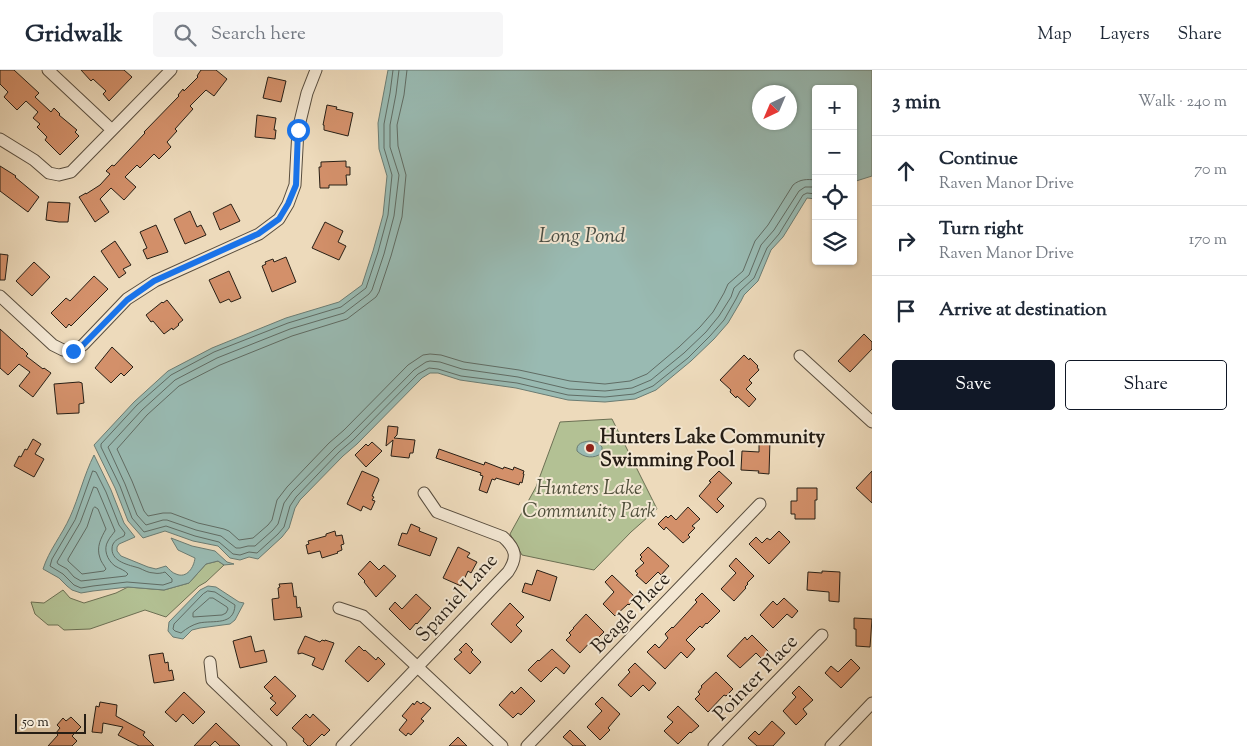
<!DOCTYPE html>
<html lang="en">
<head>
<meta charset="utf-8">
<style>
  body { margin:0; font-family:"Sorts Mill Goudy",serif; background:#f6f6f7; color:#1f2937 }
  .controls { position:absolute; right:15px; top:15px; display:grid; overflow:hidden; border-radius:5px; box-shadow:0 1px 4px #0004 }
  .controls button { width:45px; height:45px; display:grid; place-items:center; padding:0; border:0; border-bottom:1px solid #e0e1e3; background:#fff; color:#1f2937; font:25px sans-serif }
  .compass { position:absolute; left:752px; top:15px; width:45px; height:45px; border-radius:50%; background:#fff; box-shadow:0 1px 4px #0004; rotate:224deg }
  .scale { position:absolute; left:15px; bottom:12px; width:71px; box-sizing:border-box; padding-left:5px; border:2px solid #261e15; border-top:0; font-size:14px; line-height:18px; white-space:nowrap; color:#261e15; -webkit-text-stroke:4px #f3e7d3; paint-order:stroke }
  .stop { position:absolute; width:15px; height:15px; margin:-11px; border:4px solid #1a73e8; border-radius:50%; background:#fff }
  .stop.end { background:#1a73e8; border-color:#fff; box-shadow:0 1px 5px #0008 }
  .list { margin:0; padding:0; list-style:none }
  h2 { display:flex; justify-content:space-between; align-items:center; height:65px; margin:0; padding:0 20px; font-size:21px }
  h2 small { font-size:16px; font-weight:400; color:#747a83 }
  .list li { display:grid; grid-template-columns:32px 1fr auto; gap:15px; align-items:center; box-sizing:border-box; height:70px; padding:0 20px; border-top:1px solid #e0e1e3 }
  .list b { display:block; font-size:19px; white-space:nowrap }
  .list p { margin:0; font-size:16px; white-space:nowrap; color:#747a83 }
  .list em { font-size:16px; font-style:normal; color:#747a83 }
  .actions { display:flex; gap:10px; padding:15px 20px }
  .actions a { flex:1; padding:11px 0; border:1px solid #111827; border-radius:5px; text-align:center; font-size:18px; color:#111827 }
  .actions .main { background:#111827; color:#fff }
  .icon { flex:none; width:28px; height:28px; fill:none; stroke:currentColor; stroke-width:2; stroke-linecap:round; stroke-linejoin:round }
  .map { position:relative; flex:none; width:872px; height:676px; overflow:hidden }
  header { display:flex; align-items:center; gap:30px; box-sizing:border-box; height:70px; padding:0 25px; background:#fff; border-bottom:1px solid #e0e1e3 }
  header strong { font-size:24px }
  nav { display:flex; gap:28px; margin-inline-start:auto; font-size:18px }
  .search { width:350px; height:45px; background:#f6f6f7; display:flex; align-items:center; gap:12px; box-sizing:border-box; padding:0 18px; border-radius:5px; color:#747a83; font-size:19px }
  main { display:flex }
  aside { flex:1; background:#fff }
  .map>svg:first-child { display:block }
  .green { fill:#b3c194; stroke:#6c7054 }
  .water { fill:#99bab2; stroke:#6b7c73; fill-rule:evenodd }
  .lines { fill:none; stroke-linecap:round; stroke-linejoin:round }
  .shore { stroke:#606c64; stroke-width:1 }
  .building { fill:#d3906a; stroke:#261e15 }
  .minor-casing { stroke:#584d3e; stroke-width:13 }
  .minor { stroke:#f3e7d3; stroke-width:11 }
  .route { stroke:#1a73e8; stroke-width:6 }
  .poi-dot { fill:#8f2418; stroke:#f3e7d3; stroke-width:2 }
  .labels { text-anchor:middle; stroke-width:4; stroke-linejoin:round; paint-order:stroke }
  .poi-label { font-size:20px; font-weight:bold; fill:#261e15; stroke:#f3e7d3; text-anchor:start }
  .park-label { font-size:20px; font-style:italic; fill:#504f3b; stroke:#f3e7d3 }
  .street-label { font-size:20px; fill:#261e15; stroke:#f3e7d3 }
  .water-label { font-size:21px; font-style:italic; fill:#484d44; stroke:#f3e7d3 }
</style>
</head>
<body>
<header>
<strong>Gridwalk</strong>
<div class="search"><svg class="icon" aria-label="search" viewBox="0 0 24 24"><circle cx="10" cy="10" r="6"/><path d="M15 15l6 6"/></svg>Search here</div>
<nav><a>Map</a><a>Layers</a><a>Share</a></nav>
</header>
<main>
<div class="map">
<svg width="872" height="676" viewBox="0 0 872 676">
  <rect width="100%" height="100%" fill="#eddabb"/>
  <filter id="stains"><feTurbulence type="fractalNoise" baseFrequency=".004" numOctaves="4"/><feColorMatrix values="0 0 0 0 .2 0 0 0 0 .09 0 0 0 0 .02 0 0 0 .5 -.17"/></filter>
  <radialGradient id="worn" r=".72"><stop offset=".6" stop-color="#630" stop-opacity="0"/><stop offset="1" stop-color="#630" stop-opacity=".3"/></radialGradient>
  <path class="green" d="M 612,349 L 657,439 L 631,462 L 594,500 L 522,485 L 510,464 L 536,417 L 560,352 Z
    M 218,491 L 224,495 L 206,512 L 199,516 L 166,547 L 145,540 L 90,559 L 64,560 L 58,555 L 48,555 L 35,544 L 31,532 L 44,533 L 63,520 L 70,528 L 84,533 L 116,523 L 128,517 L 164,520 L 189,513 L 206,494 Z"/>
  <path class="water" d="M 388,0 L 872,0 L 872,106 L 853,112 L 853,19 L 816,19 L 816,129 L 807,128 L 783,167 L 771,180 L 758,211 L 744,225 L 741,231 L 728,253 L 714,269 L 691,291 L 656,320 L 635,329 L 605,332 L 568,330 L 516,318 L 460,310 L 438,303 L 430,303 L 422,308 L 357,374 L 343,386 L 300,430 L 295,438 L 289,458 L 282,467 L 258,489 L 249,487 L 240,490 L 230,488 L 218,476 L 193,471 L 165,461 L 143,468 L 128,451 L 115,418 L 94,375 L 134,332 L 168,301 L 212,278 L 286,248 L 339,232 L 362,215 L 373,181 L 383,145 L 387,106 L 379,79 L 378,53 ZM 790,22 L 790,52 L 760,52 L 760,22 Z
    M 589,371 C 594,371 599,373 602,377 L 602,383 C 594,389 584,388 577,381 C 576,373 583,372 589,371 Z
    M 94,385 L 111,420 L 124,453 L 135,467 L 119,474 L 117,477 L 117,481 L 121,486 L 148,497 L 156,499 L 166,496 C 169,499 172,503 176,504 C 187,509 194,497 195,488 L 178,480 L 171,468 L 192,476 L 215,481 L 227,492 L 234,494 L 224,495 L 218,491 L 206,494 L 189,513 L 164,520 L 128,517 L 93,521 L 81,523 L 72,520 L 67,516 L 59,508 L 43,499 C 49,480 62,465 70,447 C 79,427 84,405 94,385 Z
    M 208,516 L 216,517 L 239,532 L 244,533 L 235,550 L 230,554 L 200,558 L 192,560 L 183,569 L 173,567 L 168,561 L 169,552 L 200,520 Z"/>
  <g class="lines">
    <path class="shore" d="M 393,0 L 390,23 L 384,54 L 384,78 L 392,105 L 388,145 L 378,182 L 366,218 L 341,237 L 288,253 L 214,282 L 171,305 L 137,335 L 101,374 L 101,377 L 120,416 L 132,448 L 144,462 L 166,456 L 195,466 L 219,472 L 233,484 L 240,485 L 249,482 L 257,483 L 278,464 L 284,457 L 290,436 L 296,427 L 339,382 L 353,370 L 418,304 L 429,298 L 438,299 L 461,306 L 517,313 L 568,325 L 605,327 L 634,324 L 653,316 L 688,288 L 710,266 L 724,250 L 736,229 L 740,221 L 754,208 L 767,178 L 779,164 L 803,125 L 807,123 L 816,124
      M 399,0 L 396,24 L 390,55 L 390,77 L 399,105 L 394,146 L 384,184 L 372,220 L 369,224 L 344,243 L 290,259 L 217,288 L 175,310 L 142,340 L 108,377 L 125,414 L 137,445 L 146,455 L 163,450 L 167,450 L 196,460 L 221,466 L 236,478 L 240,478 L 248,476 L 255,476 L 273,460 L 278,454 L 284,433 L 292,422 L 335,378 L 349,366 L 414,300 L 426,292 L 430,291 L 440,292 L 462,299 L 518,307 L 569,319 L 605,321 L 632,318 L 651,310 L 684,283 L 706,262 L 719,246 L 731,227 L 734,218 L 749,205 L 761,175 L 774,160 L 799,121 L 805,117 L 816,117
      M 407,0 L 404,25 L 397,55 L 398,76 L 406,105 L 402,147 L 391,186 L 379,222 L 376,227 L 347,249 L 292,266 L 220,295 L 179,316 L 147,345 L 117,379 L 132,411 L 144,441 L 148,446 L 163,443 L 171,443 L 198,453 L 224,459 L 229,461 L 239,470 L 253,468 L 268,455 L 272,450 L 277,430 L 287,417 L 329,373 L 344,360 L 408,295 L 423,285 L 430,284 L 441,285 L 464,292 L 519,300 L 570,311 L 605,314 L 630,311 L 647,304 L 679,277 L 700,257 L 713,242 L 724,223 L 728,214 L 743,201 L 755,171 L 768,155 L 793,115 C 800,109 807,109 816,110
      M 93,401 L 96,402 L 106,422 L 119,455 L 125,463 L 124,466 C 118,469 112,471 112,479 C 112,492 129,495 139,498 C 144,500 148,503 154,503 C 158,504 162,503 165,502 L 172,509 L 172,512 L 163,515 L 127,512 L 93,516 L 81,518 L 74,515 L 63,504 L 50,496 L 52,489 L 75,450 Z
      M 94,417 L 97,418 L 115,461 C 113,464 110,467 108,471 C 103,479 107,490 115,496 C 120,499 125,500 128,504 L 126,506 L 81,511 L 74,507 L 67,499 L 58,494 L 57,492 L 80,453 Z
      M 95,437 L 98,439 L 106,459 C 101,468 96,477 100,488 C 101,492 104,495 106,499 L 104,501 L 82,504 L 68,491 L 68,489 L 87,457 L 93,439 Z
      M 208,521 L 215,522 L 235,535 C 234,556 214,550 199,553 C 192,555 187,558 181,563 L 175,561 L 173,559 L 174,554 L 203,524 Z
      M 210,528 L 213,528 L 227,537 L 228,539 L 226,543 L 222,545 L 193,547 L 193,543 Z"/>
  </g>
  <path class="building" d="M 0,0 L 14,0 L 39,23 L 35,27 L 51,42 L 54,38 L 60,44 L 59,45 L 77,60 L 75,62 L 79,66 L 60,85 L 45,70 L 47,67 L 37,57 L 40,54 L 33,48 L 38,42 L 26,31 L 17,40 L 4,27 L 8,22 L 0,14 Z
    M 81,0 L 124,0 L 132,7 L 109,31 L 103,24 L 106,21 L 93,9 L 91,11 Z
    M 201,0 L 216,0 L 227,9 L 214,26 L 206,20 L 190,36 L 193,39 L 175,59 L 177,61 L 167,72 L 171,77 L 159,89 L 154,84 L 140,98 L 137,95 L 125,107 L 136,117 L 124,130 L 111,118 L 100,129 L 109,142 L 95,152 L 79,127 L 86,123 L 86,124 L 100,115 L 110,104 L 106,101 L 112,95 L 114,96 L 145,63 L 144,62 L 179,26 L 178,25 L 183,19 L 184,21 L 198,7 L 197,6 Z
    M 268,7 L 286,11 L 281,32 L 263,28 Z
    M 327,35 L 337,37 L 336,39 L 353,43 L 348,66 L 324,60 L 324,55 L 323,55 Z
    M 257,45 L 276,48 L 274,60 L 276,60 L 275,69 L 255,67 Z
    M 346,91 L 346,97 L 350,97 L 350,105 L 346,105 L 347,115 L 329,115 L 329,118 L 320,118 L 319,97 L 321,97 L 321,92 Z
    M 0,96 L 16,106 L 15,107 L 39,127 L 28,142 L 0,121 Z
    M 48,132 L 70,133 L 68,152 L 59,152 L 46,150 Z
    M 231,134 L 240,151 L 220,160 L 213,143 Z
    M 190,141 L 197,157 L 201,155 L 206,165 L 185,174 L 174,149 Z
    M 325,152 L 343,161 L 338,172 L 346,176 L 339,190 L 312,178 Z
    M 156,155 L 168,182 L 147,189 L 143,180 L 147,178 L 140,162 Z
    M 115,171 L 131,195 L 123,199 L 126,203 L 119,208 L 101,181 Z
    M 0,184 L 8,185 L 5,210 L 0,210 Z
    M 286,187 L 296,212 L 272,222 L 262,196 L 266,194 L 265,192 L 273,189 L 274,192 Z
    M 34,192 L 50,207 L 32,226 L 16,211 Z
    M 229,201 L 241,228 L 231,232 L 229,229 L 220,233 L 209,210 Z
    M 94,206 L 108,219 L 71,256 L 69,254 L 66,258 L 51,243 L 66,228 L 70,231 Z
    M 167,230 L 183,250 L 178,254 L 179,255 L 173,260 L 172,258 L 164,264 L 153,251 L 151,252 L 146,245 L 162,232 L 163,233 Z
    M 0,259 L 22,279 L 22,278 L 28,284 L 26,286 L 43,299 L 44,298 L 51,303 L 33,327 L 19,316 L 30,302 L 19,294 L 8,305 L 0,298 Z
    M 864,264 L 872,272 L 872,279 L 850,302 L 838,291 Z
    M 112,277 L 133,297 L 124,306 L 121,303 L 111,313 L 95,298 Z
    M 744,285 L 749,290 L 750,288 L 758,296 L 757,297 L 759,300 L 749,310 L 752,313 L 746,319 L 756,329 L 749,337 L 737,326 L 736,328 L 730,322 L 731,320 L 720,310 Z
    M 79,312 L 82,313 L 84,333 L 79,334 L 79,343 L 57,344 L 54,314 Z
    M 388,356 L 398,357 L 397,365 L 394,368 L 415,370 L 413,383 L 410,383 L 409,388 L 391,386 L 393,370 L 386,376 Z
    M 33,369 L 41,374 L 35,384 L 44,389 L 34,407 L 14,396 L 19,386 L 21,387 L 25,379 L 27,380 Z
    M 759,370 L 770,370 L 769,404 L 758,403 L 759,401 L 741,400 L 742,381 L 759,382 Z
    M 372,372 L 382,381 L 366,397 L 355,385 L 366,374 L 368,376 Z
    M 439,379 L 484,395 L 485,392 L 503,399 L 504,397 L 513,400 L 514,397 L 524,401 L 523,404 L 524,404 L 522,413 L 520,412 L 519,415 L 496,408 L 495,410 L 492,409 L 487,423 L 479,420 L 483,406 L 480,405 L 481,403 L 436,388 Z
    M 362,401 L 378,408 L 379,410 L 372,426 L 374,427 L 372,430 L 375,431 L 371,440 L 363,436 L 361,441 L 347,434 Z
    M 719,401 L 732,413 L 717,429 L 724,436 L 717,443 L 699,426 L 711,412 L 709,411 Z
    M 872,401 L 872,433 L 856,418 Z
    M 797,418 L 817,418 L 817,430 L 815,430 L 815,449 L 795,449 L 795,444 L 791,444 L 791,431 L 797,431 Z
    M 688,437 L 700,449 L 692,456 L 695,458 L 688,465 L 690,467 L 683,473 L 666,457 L 664,460 L 658,454 L 666,446 L 668,448 L 671,445 L 676,450 Z
    M 411,454 L 420,458 L 419,461 L 437,468 L 430,486 L 398,475 L 402,463 L 407,464 Z
    M 335,461 L 336,466 L 342,465 L 344,474 L 341,475 L 342,480 L 337,482 L 338,483 L 322,488 L 320,481 L 308,484 L 306,475 L 309,474 L 308,471 L 326,466 L 326,464 Z
    M 779,461 L 790,472 L 769,494 L 749,474 L 756,467 L 762,473 L 767,468 L 770,470 Z
    M 458,477 L 470,483 L 467,487 L 477,492 L 471,503 L 468,501 L 461,516 L 443,508 Z
    M 648,477 L 669,496 L 661,505 L 658,502 L 646,514 L 636,505 L 638,504 L 635,501 L 644,493 L 640,489 L 642,487 L 640,485 Z
    M 736,488 L 754,506 L 747,513 L 748,514 L 745,517 L 746,518 L 734,531 L 721,519 L 736,503 L 729,496 Z
    M 370,491 L 379,500 L 384,495 L 396,506 L 376,527 L 364,512 L 365,511 L 358,504 Z
    M 537,500 L 557,507 L 550,531 L 522,522 L 525,513 L 532,515 Z
    M 822,501 L 840,502 L 839,532 L 829,531 L 829,522 L 807,520 L 808,502 L 822,503 Z
    M 612,505 L 636,528 L 629,535 L 628,534 L 615,546 L 603,534 L 614,522 L 605,512 Z
    M 292,513 L 294,527 L 296,526 L 297,538 L 300,537 L 302,547 L 274,550 L 272,529 L 279,528 L 278,518 L 280,517 L 279,514 Z
    M 702,523 L 720,541 L 707,554 L 706,553 L 702,558 L 700,556 L 686,570 L 695,579 L 687,588 L 681,582 L 665,599 L 647,582 L 655,574 L 659,578 L 668,568 L 665,564 L 672,557 L 673,558 L 697,532 L 695,530 Z
    M 416,524 L 431,538 L 417,554 L 416,553 L 410,560 L 389,539 L 395,532 L 402,539 Z
    M 784,528 L 798,541 L 792,548 L 787,544 L 773,558 L 760,545 L 773,531 L 777,535 Z
    M 510,533 L 524,547 L 516,555 L 522,561 L 511,573 L 491,554 Z
    M 586,544 L 604,562 L 597,569 L 595,567 L 580,583 L 566,570 L 571,565 L 569,563 L 574,558 L 573,558 Z
    M 854,548 L 872,549 L 870,577 L 856,576 L 856,559 L 854,559 Z
    M 752,565 L 770,583 L 763,590 L 756,583 L 740,598 L 727,586 L 745,567 L 747,570 Z
    M 251,566 L 255,582 L 264,580 L 267,592 L 240,598 L 233,571 Z
    M 305,566 L 320,572 L 322,570 L 325,571 L 325,570 L 334,573 L 323,600 L 312,595 L 315,588 L 302,583 L 298,584 L 298,581 Z
    M 466,573 L 473,580 L 471,582 L 481,592 L 470,604 L 454,589 L 462,582 L 459,580 Z
    M 359,576 L 364,581 L 365,580 L 376,590 L 378,587 L 385,594 L 368,612 L 345,591 Z
    M 552,579 L 570,596 L 564,604 L 556,597 L 541,612 L 528,600 L 538,590 L 539,591 Z
    M 163,583 L 165,593 L 168,592 L 169,601 L 172,600 L 174,610 L 154,613 L 149,585 Z
    M 851,589 L 860,598 L 841,618 L 825,603 L 831,596 L 838,602 Z
    M 635,593 L 656,613 L 649,621 L 643,615 L 631,627 L 618,615 L 630,602 L 628,600 Z
    M 716,602 L 733,619 L 726,626 L 724,625 L 708,642 L 695,629 L 700,624 L 698,622 L 702,617 L 701,616 Z
    M 275,606 L 296,626 L 277,646 L 270,639 L 276,633 L 270,628 L 273,626 L 264,617 Z
    M 799,616 L 813,630 L 803,639 L 807,644 L 796,655 L 783,641 L 796,627 L 792,623 Z
    M 521,617 L 535,631 L 521,645 L 518,643 L 513,648 L 499,635 L 512,621 L 514,624 Z
    M 184,622 L 205,642 L 193,654 L 183,644 L 176,652 L 165,642 Z
    M 602,627 L 620,644 L 608,658 L 610,660 L 600,670 L 587,657 L 602,641 L 595,634 Z
    M 417,631 L 421,634 L 423,632 L 431,638 L 421,649 L 424,651 L 411,665 L 408,663 L 406,666 L 399,660 L 407,650 L 402,646 L 413,633 L 414,635 Z
    M 100,632 L 117,635 L 116,646 L 145,662 L 143,665 L 154,676 L 139,676 L 118,665 L 123,657 L 103,653 L 102,663 L 92,662 L 96,636 L 99,637 Z
    M 678,636 L 699,656 L 691,663 L 690,662 L 678,674 L 664,661 L 673,652 L 667,647 Z
    M 306,644 L 310,648 L 313,644 L 330,660 L 324,666 L 322,664 L 310,676 L 308,676 L 303,671 L 304,669 L 292,658 Z
    M 71,647 L 81,657 L 72,666 L 77,671 L 72,676 L 48,676 L 58,665 L 56,663 L 60,658 L 57,655 L 63,648 L 66,651 Z
    M 772,651 L 785,663 L 773,676 L 757,676 L 748,668 L 755,661 L 759,665 Z
    M 216,653 L 220,657 L 240,676 L 220,676 L 215,671 L 210,676 L 194,676 Z
    M 570,660 L 586,676 L 573,676 L 563,667 Z
    M 458,667 L 467,676 L 449,676 Z"/>
  <g class="lines">
    <g class="minor-casing">
      <path id="minor" d="M 48,0 L 112,60
        M 0,69 L 34,90 L 49,103 L 59,105 L 71,102 L 171,0
        M 0,226 L 53,275 L 63,280 L 73,281 L 83,275 L 127,229 L 155,211 L 259,164 L 279,149 L 288,134 L 295,115 L 298,60 L 307,23 L 316,0
        M 800,286 L 872,352
        M 339,538 L 363,546 L 502,676
        M 210,592 L 212,610 L 281,676
        M 342,676 L 508,502 C 518,487 516,479 503,467 L 437,442 L 424,423
        M 527,676 L 760,434
        M 714,676 L 822,565
        M 831,676 L 872,633"/>
    </g>
    <use href="#minor" class="minor"/>
  </g>
  <g class="lines">
    <path class="route" d="M 73,281 L 83,275 L 127,230 L 154,211 L 258,164 L 279,149 L 288,134 L 296,115 L 298,60"/>
  </g>
  <circle class="poi-dot" cx="590" cy="378" r="5"/>
  <g class="labels">
    <g class="poi-label">
      <text x="600" y="373">Hunters Lake Community<tspan x="600" dy="23">Swimming Pool</tspan></text>
    </g>
    <g class="park-label">
      <text x="589" y="424">Hunters Lake<tspan x="589" dy="23">Community Park</tspan></text>
    </g>
    <g class="street-label">
      <text transform="translate(456 527) rotate(-48)" y="7">Spaniel Lane</text>
      <text transform="translate(630 542) rotate(-46)" y="7">Beagle Place</text>
      <text transform="translate(755 607) rotate(-46)" y="7">Pointer Place</text>
    </g>
    <g class="water-label">
      <text x="582" y="172">Long Pond</text>
    </g>
  </g>
  <rect width="100%" height="100%" filter="url(#stains)"/>
  <rect width="100%" height="100%" fill="url(#worn)"/>
</svg>
<div class="controls">
<button>+</button>
<button>−</button>
<button><svg class="icon" aria-label="locate" viewBox="0 0 24 24"><circle cx="12" cy="12" r="6"/><path d="M12 2v4M12 18v4M2 12h4M18 12h4"/></svg></button>
<button><svg class="icon" aria-label="layers" viewBox="0 0 24 24"><path d="M12 4l9 5-9 5-9-5zM3 14l9 5 9-5"/></svg></button>
</div>
<svg class="compass" viewBox="-18 -18 36 36"><path d="M0-13l5 13h-10z" fill="#e53935"/><path d="M0 13l5-13h-10z" fill="#747a83"/></svg>
<div class="scale">50 m</div>
<div class="stop" style="left:298px;top:60px"></div>
<div class="stop end" style="left:73px;top:281px"></div>
</div>
<aside>
<h2>3 min<small>Walk · 240 m</small></h2>
<ul class="list">
<li><svg class="icon" aria-label="ahead" viewBox="0 0 24 24"><path d="M12 20V5M6 11l6-6 6 6"/></svg><div><b>Continue</b><p>Raven Manor Drive</p></div><em>70 m</em></li>
<li><svg class="icon" aria-label="right" viewBox="0 0 24 24"><path d="M7 20v-9h11M14 6l5 5-5 5"/></svg><div><b>Turn right</b><p>Raven Manor Drive</p></div><em>170 m</em></li>
<li><svg class="icon" aria-label="arrive" viewBox="0 0 24 24"><path d="M6 21V4h12l-3 4 3 4H6"/></svg><div><b>Arrive at destination</b></div></li>
</ul>
<div class="actions"><a class="main">Save</a><a>Share</a></div>
</aside>
</main>
</body>
</html>
